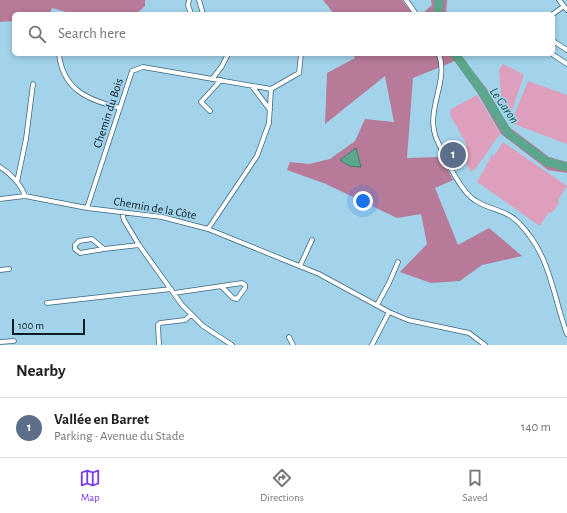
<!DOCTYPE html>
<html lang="en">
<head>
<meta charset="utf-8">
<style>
  body { margin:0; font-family:"Alegreya Sans",sans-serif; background:#f2f2f2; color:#202124 }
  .scale { position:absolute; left:12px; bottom:10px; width:73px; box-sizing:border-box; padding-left:4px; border:2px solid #0a1d26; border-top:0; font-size:11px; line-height:14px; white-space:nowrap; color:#0a1d26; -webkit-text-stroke:3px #a3d3eb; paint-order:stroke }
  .you { position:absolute; left:363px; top:201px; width:14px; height:14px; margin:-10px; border:3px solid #fff; border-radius:50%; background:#1a73e8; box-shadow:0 0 0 6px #1a73e833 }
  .badge { display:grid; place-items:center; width:26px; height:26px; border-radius:50%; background:#7c3aed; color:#fff; font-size:13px; font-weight:700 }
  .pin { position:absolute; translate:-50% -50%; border:2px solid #fff; box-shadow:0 1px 4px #0006 }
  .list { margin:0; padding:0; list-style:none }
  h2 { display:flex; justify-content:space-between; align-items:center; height:52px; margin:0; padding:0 16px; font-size:17px }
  h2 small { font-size:13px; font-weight:400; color:#757577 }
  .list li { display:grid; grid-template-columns:26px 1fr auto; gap:12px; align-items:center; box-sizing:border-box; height:60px; padding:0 16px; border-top:1px solid #e0e0e0 }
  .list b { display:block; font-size:15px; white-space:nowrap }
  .list p { margin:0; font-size:13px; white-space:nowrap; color:#757577 }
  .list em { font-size:13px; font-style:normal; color:#757577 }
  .icon { flex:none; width:22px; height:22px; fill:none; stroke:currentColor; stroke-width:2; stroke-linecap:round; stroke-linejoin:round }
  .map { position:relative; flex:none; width:567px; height:345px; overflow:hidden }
  .search { position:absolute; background:#fff; box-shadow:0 2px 6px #0003; left:12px; right:12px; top:12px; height:44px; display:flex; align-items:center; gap:10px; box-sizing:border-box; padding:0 14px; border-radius:6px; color:#757577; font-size:15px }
  .sheet { height:112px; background:#fff }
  nav { display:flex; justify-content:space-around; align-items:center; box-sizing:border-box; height:56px; border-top:1px solid #e0e0e0; background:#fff; font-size:11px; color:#757577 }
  nav a { display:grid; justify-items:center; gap:2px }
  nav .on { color:#7c3aed }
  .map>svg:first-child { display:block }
  .green { fill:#dd9fbc }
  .forest { fill:#b77a98 }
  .water { fill:#5ba68c; stroke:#437d6d }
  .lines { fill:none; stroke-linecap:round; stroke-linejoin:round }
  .river { stroke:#5ba68c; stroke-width:9 }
  .minor-casing { stroke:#3a677c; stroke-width:5.5 }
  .minor { stroke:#fff; stroke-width:4 }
  .labels { text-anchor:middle; stroke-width:3; stroke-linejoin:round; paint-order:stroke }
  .street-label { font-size:12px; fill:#0a1d26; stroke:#a3d3eb }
  .water-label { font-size:13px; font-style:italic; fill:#1e5947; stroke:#a3d3eb }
</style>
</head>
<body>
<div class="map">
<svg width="567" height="345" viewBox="0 0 567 345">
  <rect width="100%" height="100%" fill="#a3d3eb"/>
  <path class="green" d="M 503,64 L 524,75 L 512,111 L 502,107 L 499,70 Z
    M 528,81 L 567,95 L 567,144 L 511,123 Z
    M 477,95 L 500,134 L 476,168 L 471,172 L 459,150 L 467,145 L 450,115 L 451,109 Z
    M 503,142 L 567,186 L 558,200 L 559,203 L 552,213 L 549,212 L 540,226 L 477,182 L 492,155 L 494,156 Z"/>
  <path class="forest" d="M 0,0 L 145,0 L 145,6 L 136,14 L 73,14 L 52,8 L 50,14 L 14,14 L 14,21 L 0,22 Z
    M 323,0 L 402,0 L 413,14 L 334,14 Z
    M 431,0 L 447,0 L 446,14 L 422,14 L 432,5 Z
    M 353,54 L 459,54 L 487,89 L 508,126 L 549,157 L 567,162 L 567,173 L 548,170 L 501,134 L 478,94 L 455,61 L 413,78 L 407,158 L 441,157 L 453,180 L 435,188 L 458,245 L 489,228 L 522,256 L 482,265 L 460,281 L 431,283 L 400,272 L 427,244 L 421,214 L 397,218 L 326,184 L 287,170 L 290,162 L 309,164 L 330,159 L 355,141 L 365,119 L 394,122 L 385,76 L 325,124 L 327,73 L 355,58 Z"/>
  <path class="water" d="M 356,148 L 361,167 L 349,166 L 340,160 Z"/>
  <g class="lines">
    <path class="river" d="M 438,14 L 439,0
      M 455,54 L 484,94 L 508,133 L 547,162 L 567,167"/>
    <g class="minor-casing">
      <path id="minor" d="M 189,0 L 188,5 L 191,14
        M 199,0 L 203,14
        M 406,0 L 416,14
        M 559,0 L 567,10
        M 553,14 L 564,6
        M 553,41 L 567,50
        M 59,54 C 63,90 88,100 120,108
        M 439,54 C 449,83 424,111 437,140 C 445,157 460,192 476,201 C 490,210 507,210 519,223 C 551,256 552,293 567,334
        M 552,54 L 567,64
        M 213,78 L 222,66 L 228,54
        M 252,86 L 270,110
        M 271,89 L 299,73 L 301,54
        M 210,111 L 201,102 L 221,80
        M 0,167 C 10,173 21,184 25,196
        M 17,182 L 26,139 L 33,84
        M 0,199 L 25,196 L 87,208 L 162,217 L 208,229 L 319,274 L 389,312 L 408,320 L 469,333 L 485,345
        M 87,208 L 132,71 L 143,67 L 271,89 L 269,123 L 257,156 L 208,229
        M 122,212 L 124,220 L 139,245 L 182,305 L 203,326 L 232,345
        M 104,249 L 80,253 L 75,249 L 75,245 L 79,241 L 92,239 L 104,249 L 139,245
        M 300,266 L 312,240
        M 0,270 L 9,269
        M 174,293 L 242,283 L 245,285 L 245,288 L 237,299 L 233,298 L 222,287
        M 47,303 L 171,289
        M 377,305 L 389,283 L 398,262
        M 289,337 L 293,345
        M 0,342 L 14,341
        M 159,345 L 158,325 L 160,323 L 185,320 L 191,315
        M 372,345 L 389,312"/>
    </g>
    <use href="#minor" class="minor"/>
  </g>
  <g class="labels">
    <g class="street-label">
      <text transform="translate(108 113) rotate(-72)" y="4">Chemin du Bois</text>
      <text transform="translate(155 208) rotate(10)" y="4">Chemin de la Côte</text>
    </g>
    <g class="water-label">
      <text transform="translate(505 105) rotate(55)" y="5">Le Garon</text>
    </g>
  </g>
</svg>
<div class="scale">100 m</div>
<div class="you"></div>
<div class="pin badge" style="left:453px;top:155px;background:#5c6f8a">1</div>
<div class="search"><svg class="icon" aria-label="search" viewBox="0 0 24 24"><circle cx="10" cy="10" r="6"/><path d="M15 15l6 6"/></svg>Search here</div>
</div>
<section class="sheet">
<h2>Nearby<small></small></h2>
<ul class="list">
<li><span class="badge" style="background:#5c6f8a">1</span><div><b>Vallée en Barret</b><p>Parking · Avenue du Stade</p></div><em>140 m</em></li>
</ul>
</section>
<nav>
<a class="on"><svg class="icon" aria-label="map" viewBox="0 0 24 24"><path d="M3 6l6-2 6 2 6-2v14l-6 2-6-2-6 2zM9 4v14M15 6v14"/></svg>Map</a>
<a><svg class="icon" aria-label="directions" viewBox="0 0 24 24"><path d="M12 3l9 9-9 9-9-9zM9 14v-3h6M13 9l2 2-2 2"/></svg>Directions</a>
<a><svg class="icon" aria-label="saved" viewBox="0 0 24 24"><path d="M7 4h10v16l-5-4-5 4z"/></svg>Saved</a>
</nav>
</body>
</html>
